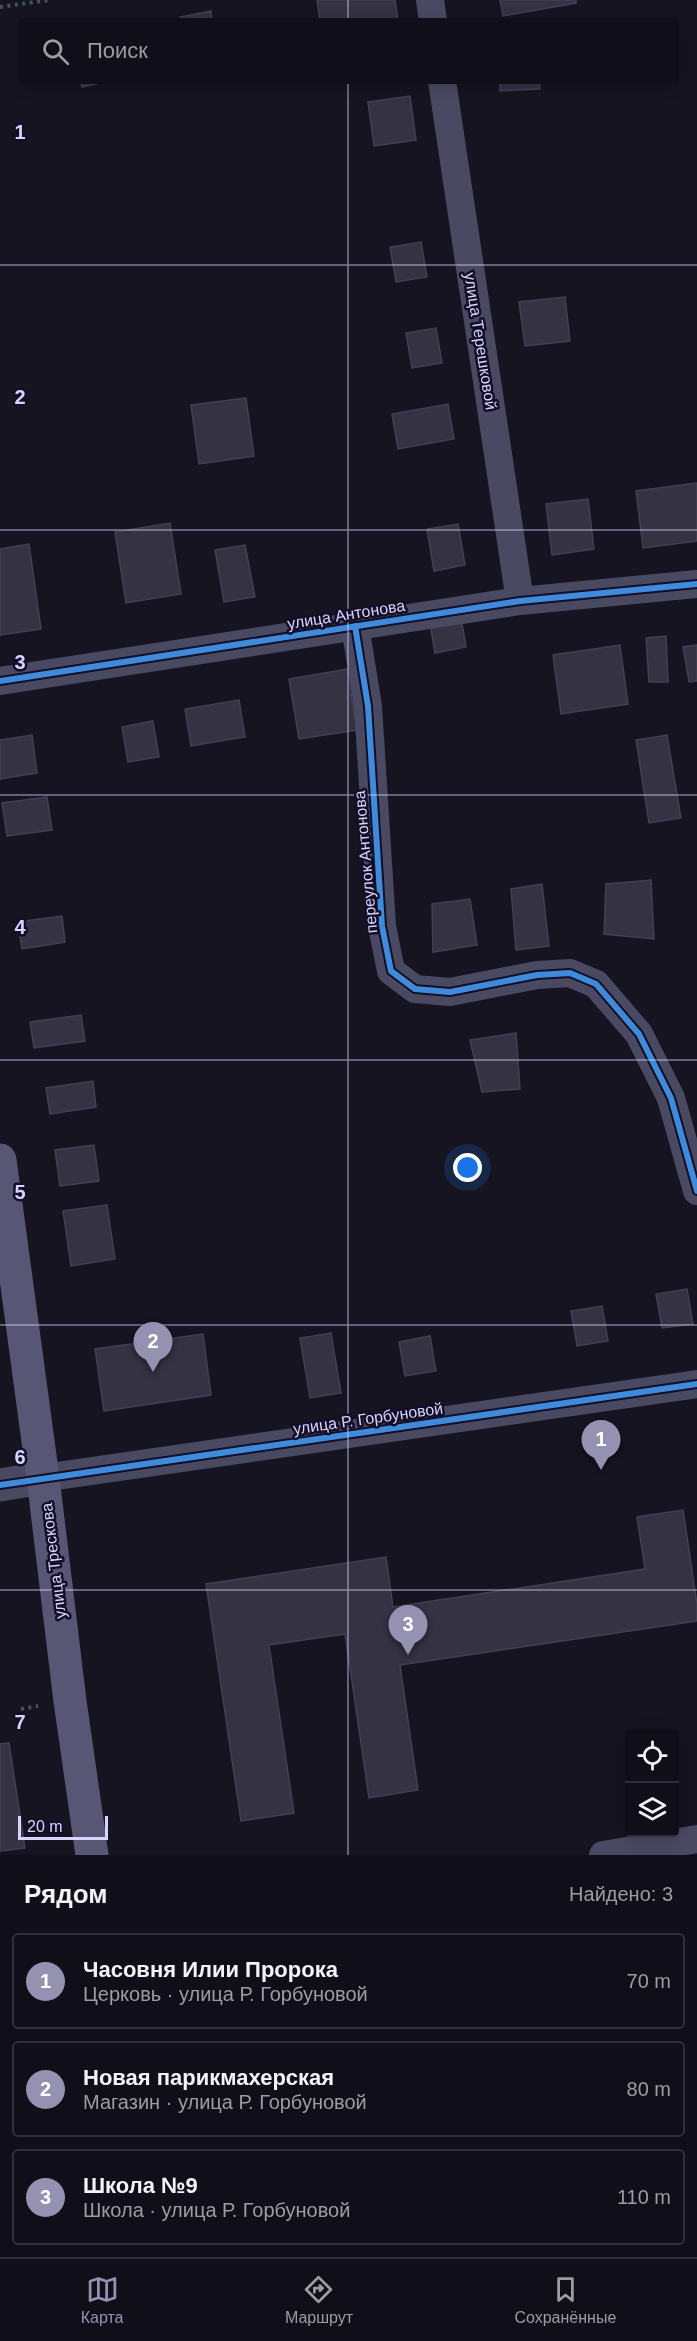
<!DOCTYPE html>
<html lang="ru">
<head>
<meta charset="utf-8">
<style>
  body { margin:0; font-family:Arial,sans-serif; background:#191822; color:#f1f3f6 }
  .controls { position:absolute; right:18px; bottom:18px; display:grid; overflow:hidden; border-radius:6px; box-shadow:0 3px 15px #0003 }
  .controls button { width:54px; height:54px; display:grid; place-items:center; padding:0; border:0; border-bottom:2px solid #302f38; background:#100f19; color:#f1f3f6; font:30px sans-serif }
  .scale { position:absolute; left:18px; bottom:15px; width:90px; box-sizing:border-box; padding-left:6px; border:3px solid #d9d4ff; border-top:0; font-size:16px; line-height:21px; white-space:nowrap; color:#d9d4ff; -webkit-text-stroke:4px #130f26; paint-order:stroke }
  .you { position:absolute; left:468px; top:1168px; width:21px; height:21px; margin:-15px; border:4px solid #fff; border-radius:50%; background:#1a73e8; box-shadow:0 0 0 9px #1a73e833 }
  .badge { display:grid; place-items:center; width:39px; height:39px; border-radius:50%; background:#9591b1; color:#fff; font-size:20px; font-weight:700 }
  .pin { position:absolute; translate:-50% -50px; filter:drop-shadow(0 2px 3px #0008) }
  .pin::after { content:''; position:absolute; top:32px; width:21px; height:18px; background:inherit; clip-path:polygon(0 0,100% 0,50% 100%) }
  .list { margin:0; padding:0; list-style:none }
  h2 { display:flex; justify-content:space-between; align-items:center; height:78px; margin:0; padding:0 24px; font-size:26px }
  h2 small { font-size:20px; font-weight:400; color:#9c9ca2 }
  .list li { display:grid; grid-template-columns:39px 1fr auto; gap:18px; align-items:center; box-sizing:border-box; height:96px; margin:0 12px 12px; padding:0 12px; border:2px solid #302f38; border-radius:6px }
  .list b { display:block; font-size:22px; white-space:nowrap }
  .list p { margin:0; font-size:20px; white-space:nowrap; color:#9c9ca2 }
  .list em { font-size:20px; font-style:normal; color:#9c9ca2 }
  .icon { flex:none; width:33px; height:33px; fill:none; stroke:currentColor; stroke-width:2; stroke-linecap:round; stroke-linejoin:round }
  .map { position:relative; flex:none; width:697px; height:1855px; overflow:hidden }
  .search { position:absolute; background:#100f19; box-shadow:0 3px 15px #0003; left:18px; right:18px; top:18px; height:66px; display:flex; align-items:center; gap:15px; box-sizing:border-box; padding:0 21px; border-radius:6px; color:#9c9ca2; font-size:22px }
  .sheet { height:402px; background:#100f19 }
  nav { display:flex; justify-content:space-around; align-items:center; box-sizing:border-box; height:84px; border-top:2px solid #302f38; background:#100f19; font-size:16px; color:#9c9ca2 }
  nav a { display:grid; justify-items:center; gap:3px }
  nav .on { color:#9591b1 }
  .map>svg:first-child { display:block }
  .building { fill:#343243; stroke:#433f54; stroke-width:1.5 }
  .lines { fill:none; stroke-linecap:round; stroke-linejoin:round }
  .path { stroke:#44505f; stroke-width:4; stroke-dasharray:3 4.5; stroke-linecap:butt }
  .minor { stroke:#4a4962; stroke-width:28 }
  .tertiary { stroke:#4a4962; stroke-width:33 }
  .secondary { stroke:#575674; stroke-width:33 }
  .cycleway-casing { stroke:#130f26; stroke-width:10 }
  .cycleway { stroke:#408adc; stroke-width:6 }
  .grid { fill:none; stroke:#d9d4ff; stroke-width:1.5; stroke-opacity:0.55 }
  .labels { text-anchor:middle; stroke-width:5; stroke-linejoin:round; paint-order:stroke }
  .street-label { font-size:16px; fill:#d9d4ff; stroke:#130f26 }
  .grid-label { font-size:20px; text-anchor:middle; font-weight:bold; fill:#d9d4ff; stroke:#130f26; stroke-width:5; stroke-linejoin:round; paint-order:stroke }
</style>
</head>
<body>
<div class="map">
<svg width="697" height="1855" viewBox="0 0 697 1855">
  <rect width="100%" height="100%" fill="#161421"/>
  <path class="building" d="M 317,0 L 395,0 L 398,20 L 320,21 Z
    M 500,0 L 576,0 L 576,3 L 503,16 Z
    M 211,11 L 212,21 L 180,21 L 180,17 Z
    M 81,81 L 108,81 L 82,87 Z
    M 500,81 L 539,81 L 540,89 L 500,91 Z
    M 410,96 L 416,140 L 374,146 L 368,102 Z
    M 421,242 L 427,277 L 396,282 L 390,247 Z
    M 565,297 L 570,341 L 525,346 L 519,302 Z
    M 436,328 L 442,363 L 412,368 L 406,333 Z
    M 246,398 L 254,456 L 199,464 L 191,405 Z
    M 448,404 L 454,439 L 398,449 L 392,414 Z
    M 697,483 L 697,541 L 643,548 L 636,491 Z
    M 588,499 L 594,549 L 552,555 L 546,504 Z
    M 170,523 L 181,594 L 126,603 L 115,532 Z
    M 458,524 L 465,565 L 434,571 L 427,529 Z
    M 29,544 L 41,629 L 0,635 L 0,549 Z
    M 245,545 L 255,597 L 224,602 L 215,550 Z
    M 460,612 L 466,647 L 435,653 L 429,618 Z
    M 666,636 L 668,682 L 649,682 L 646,638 Z
    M 620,645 L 628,704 L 561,714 L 553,655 Z
    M 697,645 L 697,681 L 689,682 L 683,647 Z
    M 347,669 L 357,730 L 299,739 L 289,679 Z
    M 239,700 L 245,737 L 191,746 L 185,709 Z
    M 153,721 L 159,757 L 128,762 L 122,727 Z
    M 32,735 L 37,773 L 0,779 L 0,740 Z
    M 667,735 L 681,818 L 649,823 L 636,740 Z
    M 47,797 L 52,830 L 7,836 L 2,803 Z
    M 651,880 L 654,939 L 604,934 L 606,884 Z
    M 542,884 L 549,946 L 516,950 L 511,889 Z
    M 470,899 L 477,945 L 433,952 L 432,904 Z
    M 62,916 L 65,942 L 22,949 L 18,922 Z
    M 81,1015 L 85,1041 L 34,1048 L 30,1022 Z
    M 516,1033 L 520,1089 L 482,1092 L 470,1040 Z
    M 93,1081 L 96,1107 L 50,1114 L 46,1088 Z
    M 94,1145 L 99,1181 L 60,1186 L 55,1150 Z
    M 107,1205 L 115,1259 L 71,1266 L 63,1211 Z
    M 687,1289 L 693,1324 L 662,1328 L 656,1294 Z
    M 602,1306 L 608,1341 L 577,1346 L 571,1311 Z
    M 331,1333 L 341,1393 L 310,1398 L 300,1338 Z
    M 203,1334 L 211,1395 L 104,1411 L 95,1349 Z
    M 430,1336 L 436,1371 L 405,1376 L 399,1342 Z
    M 683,1510 L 697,1604 L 697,1621 L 400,1665 L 418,1790 L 369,1798 L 345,1634 L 269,1645 L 294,1813 L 241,1821 L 206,1584 L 386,1557 L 393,1607 L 645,1569 L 637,1517 Z
    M 9,1743 L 25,1848 L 0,1851 L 0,1744 Z"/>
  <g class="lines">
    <path class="path" d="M 0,7 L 49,0
      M 21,1709 L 38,1706"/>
    <path class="minor" d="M 430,0 L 433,21
      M 442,81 L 520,601
      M 355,626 L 368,706 L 382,926 L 391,971 L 415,989 L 450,992 L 537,975 L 570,973 L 596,984 L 639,1034 L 671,1098 L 697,1191
      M 0,681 L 520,601 L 697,584
      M 43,1478 L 697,1384
      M 603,1855 L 697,1839"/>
    <path class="tertiary" d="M 0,1485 L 43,1478"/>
    <path class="secondary" d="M 0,1160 L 43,1478 L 70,1701 L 92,1855"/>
    <g class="cycleway-casing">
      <path id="cycleway" d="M 355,626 L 368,706 L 382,926 L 391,971 L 415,989 L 450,992 L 537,975 L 570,973 L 596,984 L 639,1034 L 671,1098 L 697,1191
        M 0,681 L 520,601 L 697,584
        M 0,1485 L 697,1384"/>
    </g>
    <use href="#cycleway" class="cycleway"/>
  </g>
  <path class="grid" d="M 348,0 L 348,21M 348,81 L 348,1855M 0,265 L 697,265M 0,530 L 697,530M 0,795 L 697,795M 0,1060 L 697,1060M 0,1325 L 697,1325M 0,1590 L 697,1590"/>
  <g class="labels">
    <g class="street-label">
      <text transform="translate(481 341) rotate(81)" y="6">улица Терешковой</text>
      <text transform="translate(346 614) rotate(-9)" y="6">улица Антонова</text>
      <text transform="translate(365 862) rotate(-95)" y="6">переулок Антонова</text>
      <text transform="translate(368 1418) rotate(-8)" y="6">улица Р. Горбуновой</text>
      <text transform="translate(53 1561) rotate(-97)" y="6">улица Трескова</text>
    </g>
  </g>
  <g class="grid-label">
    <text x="20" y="139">1</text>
    <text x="20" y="404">2</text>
    <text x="20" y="669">3</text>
    <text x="20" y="934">4</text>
    <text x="20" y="1199">5</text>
    <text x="20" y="1464">6</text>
    <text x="20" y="1729">7</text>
  </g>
</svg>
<div class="controls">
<button><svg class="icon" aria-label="locate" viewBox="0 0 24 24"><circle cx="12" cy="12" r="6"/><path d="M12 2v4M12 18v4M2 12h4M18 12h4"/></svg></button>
<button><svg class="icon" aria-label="layers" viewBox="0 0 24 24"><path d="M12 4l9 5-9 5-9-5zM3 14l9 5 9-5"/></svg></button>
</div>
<div class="scale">20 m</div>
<div class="you"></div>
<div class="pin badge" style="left:601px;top:1470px">1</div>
<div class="pin badge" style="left:153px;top:1372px">2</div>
<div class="pin badge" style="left:408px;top:1655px">3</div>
<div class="search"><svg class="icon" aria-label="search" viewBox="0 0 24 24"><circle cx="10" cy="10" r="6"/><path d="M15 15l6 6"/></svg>Поиск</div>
</div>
<section class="sheet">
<h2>Рядом<small>Найдено: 3</small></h2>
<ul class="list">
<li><span class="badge">1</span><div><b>Часовня Илии Пророка</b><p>Церковь · улица Р. Горбуновой</p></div><em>70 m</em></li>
<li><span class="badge">2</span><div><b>Новая парикмахерская</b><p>Магазин · улица Р. Горбуновой</p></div><em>80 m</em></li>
<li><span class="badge">3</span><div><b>Школа №9</b><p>Школа · улица Р. Горбуновой</p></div><em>110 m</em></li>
</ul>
</section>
<nav>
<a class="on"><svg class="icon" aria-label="map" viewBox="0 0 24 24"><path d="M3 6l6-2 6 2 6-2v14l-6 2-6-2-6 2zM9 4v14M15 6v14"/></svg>Карта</a>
<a><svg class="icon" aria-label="directions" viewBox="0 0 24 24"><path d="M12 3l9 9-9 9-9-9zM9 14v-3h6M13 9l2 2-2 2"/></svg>Маршрут</a>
<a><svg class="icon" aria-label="saved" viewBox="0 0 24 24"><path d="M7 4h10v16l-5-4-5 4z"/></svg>Сохранённые</a>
</nav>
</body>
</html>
